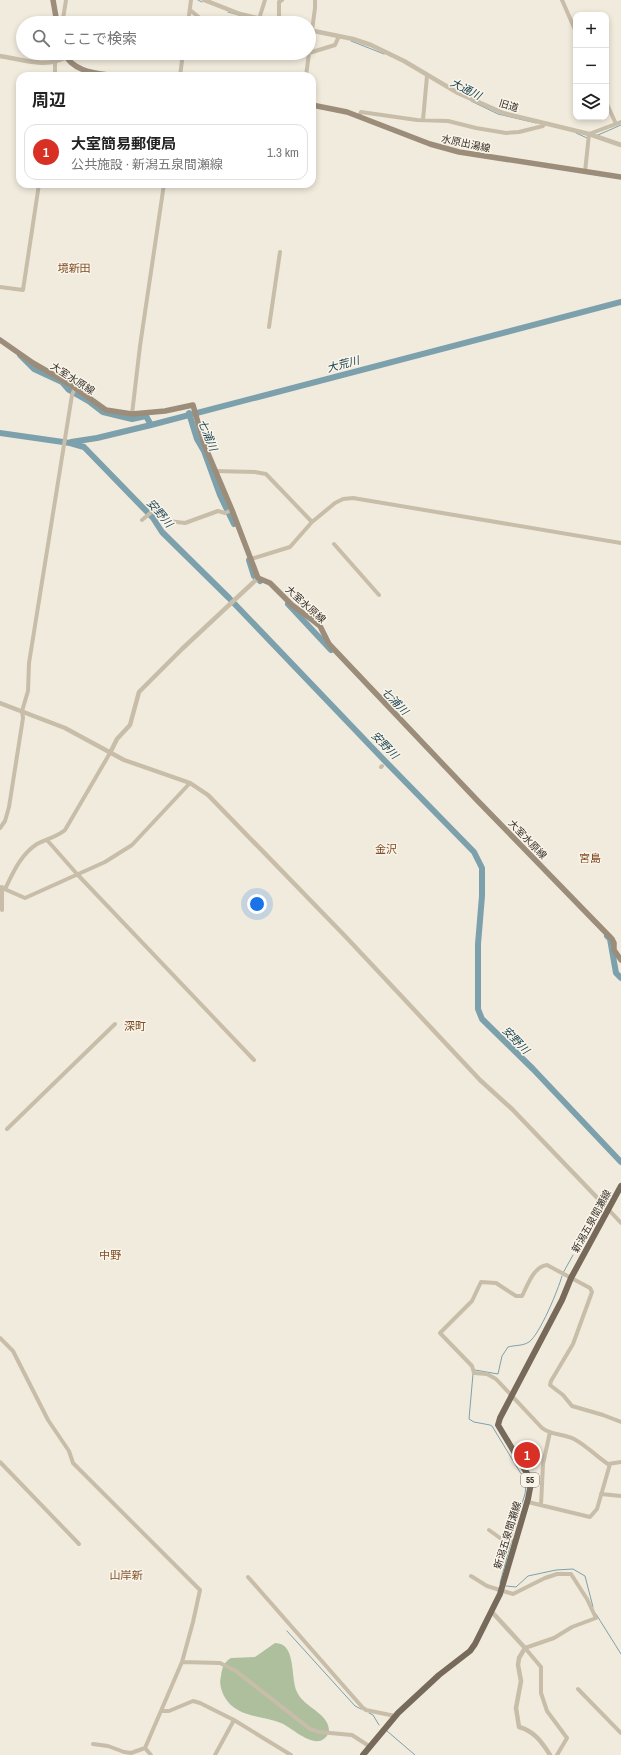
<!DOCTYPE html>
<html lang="ja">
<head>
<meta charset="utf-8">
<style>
  body { margin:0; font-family:"Archivo Narrow","Noto Sans JP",sans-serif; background:#f2f2f2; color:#222 }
  .controls { position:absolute; right:12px; top:12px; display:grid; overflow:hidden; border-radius:8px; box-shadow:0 2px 6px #0003 }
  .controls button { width:36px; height:36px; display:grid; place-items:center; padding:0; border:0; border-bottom:1px solid #e0e0e0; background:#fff; color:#222; font:20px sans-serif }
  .you { position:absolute; left:257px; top:904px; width:14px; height:14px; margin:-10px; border:3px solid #fff; border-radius:50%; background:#1a73e8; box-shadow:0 0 0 6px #1a73e833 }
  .badge { display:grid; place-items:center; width:26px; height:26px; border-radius:50%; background:#d93025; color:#fff; font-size:13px; font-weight:700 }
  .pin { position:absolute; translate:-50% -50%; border:2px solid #fff; box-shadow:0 1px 4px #0006 }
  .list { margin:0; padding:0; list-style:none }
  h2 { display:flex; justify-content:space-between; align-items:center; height:52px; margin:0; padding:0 16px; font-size:17px }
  h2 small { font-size:13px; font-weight:400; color:#767676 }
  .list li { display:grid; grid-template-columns:26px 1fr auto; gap:12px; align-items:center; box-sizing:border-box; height:56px; margin:0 8px 8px; padding:0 8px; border:1px solid #e0e0e0; border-radius:12px }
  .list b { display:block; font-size:15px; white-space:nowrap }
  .list p { margin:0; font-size:13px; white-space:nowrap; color:#767676 }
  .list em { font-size:13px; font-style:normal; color:#767676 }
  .icon { flex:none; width:22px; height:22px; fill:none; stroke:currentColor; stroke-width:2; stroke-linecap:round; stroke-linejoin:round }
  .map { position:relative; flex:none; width:621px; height:1755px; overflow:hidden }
  .search { position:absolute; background:#fff; box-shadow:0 2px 6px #0003; left:16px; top:16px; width:300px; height:44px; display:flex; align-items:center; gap:10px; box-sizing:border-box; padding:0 14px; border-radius:22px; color:#767676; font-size:15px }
  .panel { position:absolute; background:#fff; box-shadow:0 2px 6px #0003; left:16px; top:72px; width:300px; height:116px; border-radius:12px }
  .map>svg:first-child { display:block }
  .green { fill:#adbf9d }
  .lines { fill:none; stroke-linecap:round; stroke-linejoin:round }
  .stream { stroke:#7da1ac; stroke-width:1 }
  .river { stroke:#7da1ac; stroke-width:6 }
  .minor { stroke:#c8bda9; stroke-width:4 }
  .tertiary { stroke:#c8bda9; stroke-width:4.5 }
  .secondary { stroke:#9c8d7b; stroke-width:5.5 }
  .primary { stroke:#776a5a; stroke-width:6 }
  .labels { text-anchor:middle; stroke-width:3; stroke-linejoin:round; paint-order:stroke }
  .shield { fill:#f9f4e9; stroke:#706a63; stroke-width:1 }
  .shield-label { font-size:9px; font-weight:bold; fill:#362f29 }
  .street-label { font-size:10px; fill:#362f29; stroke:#f9f4e9 }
  .water-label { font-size:11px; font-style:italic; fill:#204855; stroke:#f9f4e9 }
  .neighbourhood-label { font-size:11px; fill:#814d26; stroke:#f9f4e9 }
</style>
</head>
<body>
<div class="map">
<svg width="621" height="1755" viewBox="0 0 621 1755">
  <rect width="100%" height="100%" fill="#f1ebdd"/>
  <path class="green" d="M 275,1643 C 297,1643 290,1678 297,1692 C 304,1708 330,1713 329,1732 C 319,1755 293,1728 281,1723 C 261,1715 236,1718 224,1696 C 221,1690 219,1683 221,1676 C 222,1668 224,1662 231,1658 L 255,1657 Z"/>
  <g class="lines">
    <path class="stream" d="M 198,0 L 202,2
      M 228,12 L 249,18
      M 351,41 L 384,54
      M 471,101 L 498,114 L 536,123
      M 576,133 L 587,138
      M 598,135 L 621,125
      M 563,1273 L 573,1255
      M 475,1370 L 498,1374 L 502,1356 L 508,1347 C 515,1345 523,1346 529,1342 C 540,1334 558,1290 562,1276
      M 473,1374 L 469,1419 L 474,1422 L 490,1425 L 492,1426 L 523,1477 L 526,1485 L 525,1494 L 511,1539
      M 500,1583 L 511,1542
      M 506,1586 L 516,1587 L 528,1576 L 556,1570 L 573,1569 L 585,1576 L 593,1607
      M 596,1614 L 621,1654
      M 287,1631 L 355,1706 L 361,1709
      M 369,1713 L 373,1715 L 379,1725
      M 387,1731 L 415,1755"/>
    <path class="river" d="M 20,355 L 34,369 L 62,382 L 69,390 L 90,402 L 103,412 L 132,419 L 146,416 L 151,425
      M 189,413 L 197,439 L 204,451 L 220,495 L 234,524
      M 0,433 L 70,443 L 84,447 L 153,518 L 162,532 L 229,598 L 384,760 L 474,852 L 482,868 L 482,896 L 478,944 L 478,1009 L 482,1019 L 533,1069 L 621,1162
      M 71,442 L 97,438 L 151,425 L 621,302
      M 249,560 L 254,576 L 260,581
      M 288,604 L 331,650
      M 607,936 L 610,939 L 616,973 L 621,978"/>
    <path class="minor" d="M 562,0 L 576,32
      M 190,10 L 206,23
      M 259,19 L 265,0
      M 57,20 L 63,19 L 66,0
      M 188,23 L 191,0
      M 250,23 L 251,17
      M 279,23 L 279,2 L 282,0
      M 309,53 L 335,45 L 339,36
      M 55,76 L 55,62
      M 180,76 L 183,53
      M 306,76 L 315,8 L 315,0
      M 606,102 L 616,124
      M 359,117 L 361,112 L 417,120 L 448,121 L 476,128 L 506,133 L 519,132 L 543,126 L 545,123
      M 423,120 L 427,76
      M 585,172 L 589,134 L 621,122
      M 0,287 L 23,290 L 39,184
      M 269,327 L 280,252
      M 132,414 L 140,346 L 164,184
      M 215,471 L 255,472 L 266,474 L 312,522
      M 142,520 L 155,509 L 168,521 L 185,523 L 218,511 L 225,513 L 232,510
      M 334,544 L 379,595
      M 251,559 L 290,547 L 312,522 L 335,503 L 343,499 L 353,498 L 621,543
      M 381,767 L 382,766
      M 0,828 L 5,821 L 9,807 L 23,718 L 22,711 L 28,691 L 29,663 L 72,395 L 75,388
      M 47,840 L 77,874 L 254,1060
      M 0,887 L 25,898 L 105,862 L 132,845 L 190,783
      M 2,887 L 2,910
      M 5,889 C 13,873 21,854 37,844 C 46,839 57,837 65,830 L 110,753
      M 7,1129 L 115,1024
      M 608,1209 L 621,1223
      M 0,1338 L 13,1351 L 48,1420 L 69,1451 L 73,1463 L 200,1590 L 193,1622 L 182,1662 L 145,1748
      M 621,1422 L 603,1415 L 572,1406 L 563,1395 L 550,1385 L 551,1381 L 573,1344 L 592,1292 L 590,1288 L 547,1265 C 533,1267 528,1285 522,1296 L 516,1296 L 496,1283 L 481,1282 L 472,1301 L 440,1333 L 472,1366 L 474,1373 L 487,1374 L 496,1379 L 542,1428 C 551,1435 564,1434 574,1439 C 587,1446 596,1456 608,1464 L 621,1462
      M 0,1462 L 79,1544
      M 601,1494 L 621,1496
      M 528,1502 L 590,1517 L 597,1509 L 610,1464
      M 541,1505 L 543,1464 L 550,1432
      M 489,1530 L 500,1538 L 516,1542
      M 471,1576 L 487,1586 L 513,1594 L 545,1578 L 557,1574 L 571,1574 L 587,1599 L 596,1618 L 572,1627 L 554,1638 L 525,1648 L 541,1667 L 541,1693 L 547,1711 L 567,1738 L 557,1755
      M 248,1577 L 363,1708 L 366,1710 L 395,1716
      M 182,1662 L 220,1663 L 236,1671 L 310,1729 L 319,1732 L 352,1735 L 369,1746
      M 578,1689 L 621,1733
      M 161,1711 L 169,1711 L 193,1701 L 200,1703 L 234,1720 L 291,1755
      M 93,1744 L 108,1746 L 124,1752 L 131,1753 L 145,1748
      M 145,1748 L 151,1755
      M 215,1755 L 234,1720"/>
    <path class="tertiary" d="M 204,0 L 240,14 L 279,23
      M 309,30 L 353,39 L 371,45 L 404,61 L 458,93 L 503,113 L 589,134 L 621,145
      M 0,56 C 20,59 48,69 66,57
      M 0,703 L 65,728 L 124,760 L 190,783 L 208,795 L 345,936 L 480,1080 L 512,1109 L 608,1209
      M 110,753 L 117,739 L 130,725 L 139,692 L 182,649 L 258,578
      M 492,1612 L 525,1648 L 519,1658 L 518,1665 L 521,1681 L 516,1708 L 519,1727 C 534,1731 542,1742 550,1755"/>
    <path class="secondary" d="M 53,0 L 57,23
      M 64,53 C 74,73 97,73 115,76
      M 312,105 L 347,112 L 430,144 L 459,152 L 621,177
      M 0,340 L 33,363 L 71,385 L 106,410 L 132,414 L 165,411 L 193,405 L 204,444 L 232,510 L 258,578 L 270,583 L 292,605 L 315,622 L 320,626 L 329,644 L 475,798 L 612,939 L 614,943 L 614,950 L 621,960"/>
    <path class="primary" d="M 363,1755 L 398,1713 L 439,1675 L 470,1651 L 475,1644 L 500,1594 L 528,1499 L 531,1483 L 528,1475 L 498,1425 L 500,1418 L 562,1300 L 571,1278 L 621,1186"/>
  </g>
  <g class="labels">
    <rect class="shield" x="521" y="1473" width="18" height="14" rx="3"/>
    <g class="shield-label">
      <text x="530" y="1483">55</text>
    </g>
    <g class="street-label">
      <text transform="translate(509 105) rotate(17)" y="4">旧道</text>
      <text transform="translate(466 143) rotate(12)" y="4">水原出湯線</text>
      <text transform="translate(73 378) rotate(33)" y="4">大室水原線</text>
      <text transform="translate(306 604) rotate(42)" y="4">大室水原線</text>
      <text transform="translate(528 839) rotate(46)" y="4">大室水原線</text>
      <text transform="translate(591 1221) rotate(-61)" y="4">新潟五泉間瀬線</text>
      <text transform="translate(507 1535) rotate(-73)" y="4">新潟五泉間瀬線</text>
    </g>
    <g class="water-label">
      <text transform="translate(466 89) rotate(27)" y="4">大通川</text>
      <text transform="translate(343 364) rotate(-15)" y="4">大荒川</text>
      <text transform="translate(208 435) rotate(68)" y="4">七浦川</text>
      <text transform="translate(160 513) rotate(50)" y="4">安野川</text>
      <text transform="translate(395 701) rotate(46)" y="4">七浦川</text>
      <text transform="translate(385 745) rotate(46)" y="4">安野川</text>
      <text transform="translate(516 1040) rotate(46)" y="4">安野川</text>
    </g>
    <g class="neighbourhood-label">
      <text x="74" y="272">境新田</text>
      <text x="386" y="853">金沢</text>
      <text x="590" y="862">宮島</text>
      <text x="135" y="1030">深町</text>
      <text x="110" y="1259">中野</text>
      <text x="126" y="1579">山岸新</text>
    </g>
  </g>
</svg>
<div class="controls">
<button>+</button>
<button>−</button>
<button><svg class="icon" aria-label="layers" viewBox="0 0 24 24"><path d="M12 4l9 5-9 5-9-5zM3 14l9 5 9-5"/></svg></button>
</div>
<div class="you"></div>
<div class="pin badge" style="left:527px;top:1455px">1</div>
<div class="search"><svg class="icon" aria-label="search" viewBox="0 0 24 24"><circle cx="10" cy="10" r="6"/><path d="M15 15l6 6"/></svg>ここで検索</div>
<section class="panel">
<h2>周辺<small></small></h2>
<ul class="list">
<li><span class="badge">1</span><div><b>大室簡易郵便局</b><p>公共施設 · 新潟五泉間瀬線</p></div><em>1.3 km</em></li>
</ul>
</section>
</div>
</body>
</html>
